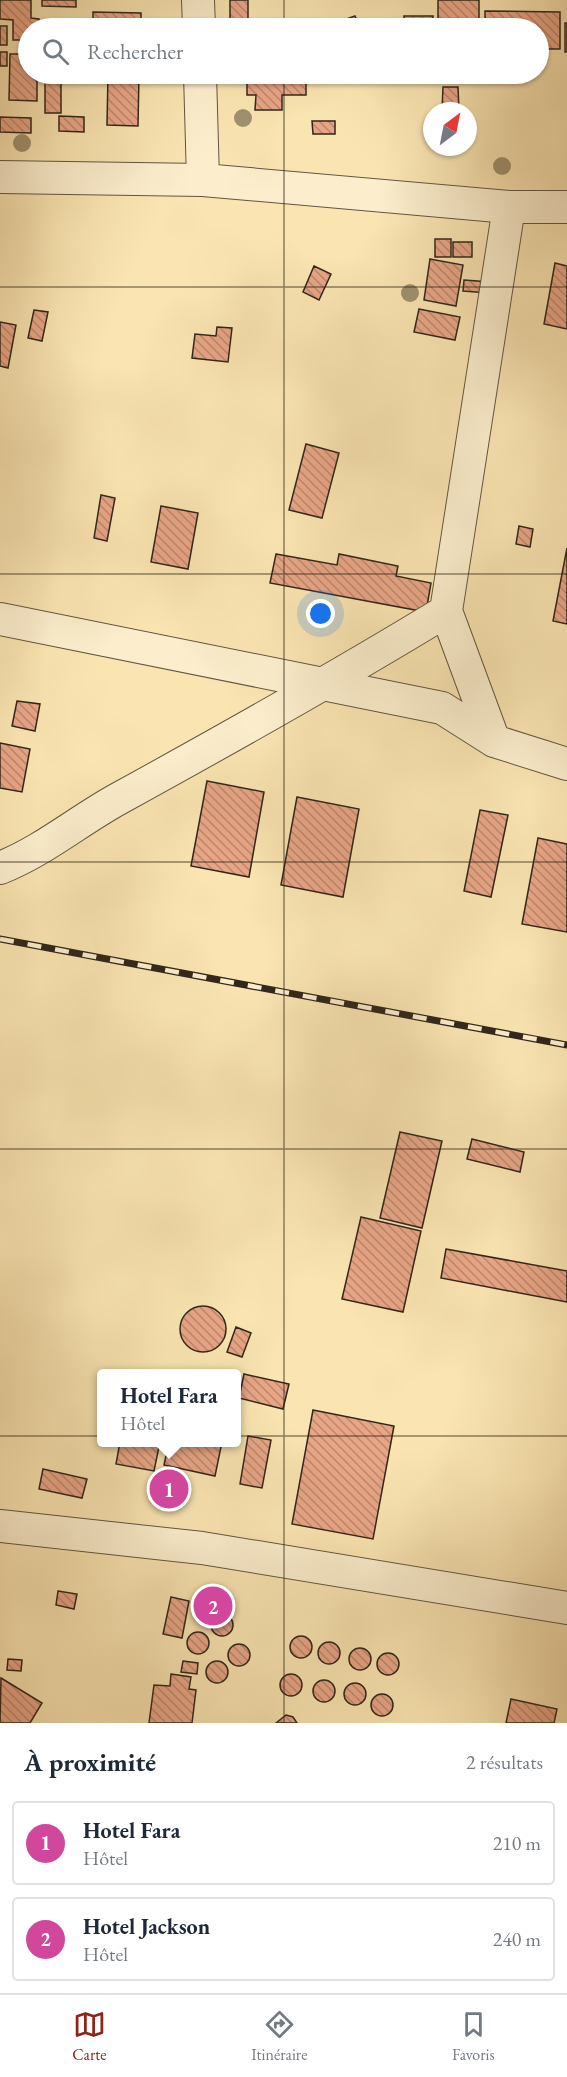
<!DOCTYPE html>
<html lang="fr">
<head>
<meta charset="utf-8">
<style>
  body { margin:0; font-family:"EB Garamond",serif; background:#f2f2f3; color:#1f2937 }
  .compass { position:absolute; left:423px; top:102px; width:54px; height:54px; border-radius:50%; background:#fff; box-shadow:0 2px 4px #0004; rotate:32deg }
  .you { position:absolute; left:321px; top:614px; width:21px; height:21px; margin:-15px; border:4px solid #fff; border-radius:50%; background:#1a73e8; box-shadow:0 0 0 9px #1a73e833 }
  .badge { display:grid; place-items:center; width:39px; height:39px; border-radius:50%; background:#8f2418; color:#fff; font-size:20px; font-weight:700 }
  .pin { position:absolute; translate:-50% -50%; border:3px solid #fff; box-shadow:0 2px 6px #0006 }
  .popup { position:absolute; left:97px; top:1369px; width:144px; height:78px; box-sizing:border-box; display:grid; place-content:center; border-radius:6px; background:#fff; filter:drop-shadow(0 2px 4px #0005); font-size:20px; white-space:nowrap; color:#747a83 }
  .popup b { font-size:22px; color:#1f2937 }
  .popup::after { content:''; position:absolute; left:50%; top:100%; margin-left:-12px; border:12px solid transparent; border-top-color:#fff }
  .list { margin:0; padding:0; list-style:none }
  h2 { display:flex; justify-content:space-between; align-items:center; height:78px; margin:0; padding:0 24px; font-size:26px }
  h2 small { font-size:20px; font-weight:400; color:#747a83 }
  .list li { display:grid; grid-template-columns:39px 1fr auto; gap:18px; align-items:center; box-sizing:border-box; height:84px; margin:0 12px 12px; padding:0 12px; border:2px solid #e0e1e3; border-radius:6px }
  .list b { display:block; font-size:22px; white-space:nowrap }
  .list p { margin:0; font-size:20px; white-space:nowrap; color:#747a83 }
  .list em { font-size:20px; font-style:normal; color:#747a83 }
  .icon { flex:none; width:33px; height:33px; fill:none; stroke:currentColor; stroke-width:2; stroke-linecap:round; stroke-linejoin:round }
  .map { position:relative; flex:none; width:567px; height:1723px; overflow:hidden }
  .search { position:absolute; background:#fff; box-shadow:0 2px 4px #0004; left:18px; right:18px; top:18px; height:66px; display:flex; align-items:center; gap:15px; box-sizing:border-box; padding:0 21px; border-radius:33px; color:#747a83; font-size:22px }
  .sheet { height:270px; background:#fff }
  nav { display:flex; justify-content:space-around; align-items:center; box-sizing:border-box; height:84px; border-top:2px solid #e0e1e3; background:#fff; font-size:16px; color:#747a83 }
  nav a { display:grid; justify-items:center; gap:3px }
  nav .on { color:#8f2418 }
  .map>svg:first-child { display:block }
  .building { fill:url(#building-back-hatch); stroke:#30261a; stroke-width:1.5 }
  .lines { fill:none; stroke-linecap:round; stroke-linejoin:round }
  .minor-casing { stroke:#625640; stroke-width:34 }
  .minor { stroke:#fceecd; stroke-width:32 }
  .rail-casing { stroke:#30261a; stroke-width:7 }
  .rail { stroke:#fceecd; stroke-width:4.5; stroke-dasharray:14; stroke-linecap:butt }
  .tree { fill:#9f916e }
  .grid { fill:none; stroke:#30261a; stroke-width:1.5; stroke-opacity:0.55 }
</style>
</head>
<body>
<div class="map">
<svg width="567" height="1723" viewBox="0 0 567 1723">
  <defs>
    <pattern id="building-back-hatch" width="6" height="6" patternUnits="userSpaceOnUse" patternTransform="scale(1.5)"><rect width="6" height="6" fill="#e9a687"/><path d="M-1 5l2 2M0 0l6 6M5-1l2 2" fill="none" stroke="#bd876e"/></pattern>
  </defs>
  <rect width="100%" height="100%" fill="#fae5b2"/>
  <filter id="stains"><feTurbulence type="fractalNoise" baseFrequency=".00333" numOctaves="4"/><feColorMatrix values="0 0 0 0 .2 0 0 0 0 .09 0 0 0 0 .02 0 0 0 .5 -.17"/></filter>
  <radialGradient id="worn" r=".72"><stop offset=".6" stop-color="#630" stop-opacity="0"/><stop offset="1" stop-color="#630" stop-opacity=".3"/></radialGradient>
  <path class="building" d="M 0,0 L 31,0 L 31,18 L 39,19 L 39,28 L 28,28 L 28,40 L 13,40 L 13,20 L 0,19 Z
    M 42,0 L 76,0 L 76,7 L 42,6 Z
    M 230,0 L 248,0 L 248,21 L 230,21 Z
    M 438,0 L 479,0 L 479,28 L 438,28 Z
    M 485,11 L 560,12 L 560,49 L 538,49 L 538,28 L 485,28 Z
    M 93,12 L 141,13 L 141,28 L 93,28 Z
    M 355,16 L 360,28 L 337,28 L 335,23 Z
    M 404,16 L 433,16 L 433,28 L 404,28 Z
    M 565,23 L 567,23 L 567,52 L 565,52 Z
    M 256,24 L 277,24 L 277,28 L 256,28 Z
    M 0,26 L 7,26 L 7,45 L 0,45 Z
    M 0,52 L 7,52 L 7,66 L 0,66 Z
    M 10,54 L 28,54 L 28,74 L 37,74 L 37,101 L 9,100 Z
    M 45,74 L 61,74 L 61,113 L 45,113 Z
    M 108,74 L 139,74 L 138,126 L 107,125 Z
    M 247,74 L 306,74 L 306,95 L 282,95 L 282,110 L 255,110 L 256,95 L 247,95 Z
    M 443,87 L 458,87 L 459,110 L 442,110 Z
    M 59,116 L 84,117 L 84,132 L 59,131 Z
    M 0,117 L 31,118 L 31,133 L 0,132 Z
    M 312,121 L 335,121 L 335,134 L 313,134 Z
    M 435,239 L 451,239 L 451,257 L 435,257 Z
    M 453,242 L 472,242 L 472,257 L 453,257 Z
    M 430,259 L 463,265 L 456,306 L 424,300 Z
    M 555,263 L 567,266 L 567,329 L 544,324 Z
    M 314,266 L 331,274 L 319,300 L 303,292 Z
    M 464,280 L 490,282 L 489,293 L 463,291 Z
    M 419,309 L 460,317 L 455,340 L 414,332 Z
    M 34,310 L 48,312 L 42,341 L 28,338 Z
    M 0,322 L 16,325 L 8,368 L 0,366 Z
    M 217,327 L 232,328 L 228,362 L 192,358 L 195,334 L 216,336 Z
    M 306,444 L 339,453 L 322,518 L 289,510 Z
    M 101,495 L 115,498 L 107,541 L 94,538 Z
    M 161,506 L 198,513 L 188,569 L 151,562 Z
    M 519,526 L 533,529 L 530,547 L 516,544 Z
    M 567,548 L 567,624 L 553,621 Z
    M 276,554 L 337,565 L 339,554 L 398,566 L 396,576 L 431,583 L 426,612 L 270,583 Z
    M 17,701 L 40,704 L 35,731 L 12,726 Z
    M 0,743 L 30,749 L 22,792 L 0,788 Z
    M 207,781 L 264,792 L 249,877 L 191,866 Z
    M 297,797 L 359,809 L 343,897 L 281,885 Z
    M 480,810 L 508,815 L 491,897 L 464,891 Z
    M 538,838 L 567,844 L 567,932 L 522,924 Z
    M 400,1132 L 442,1141 L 422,1228 L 380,1218 Z
    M 472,1139 L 524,1152 L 520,1172 L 467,1159 Z
    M 361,1217 L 421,1231 L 403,1312 L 342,1299 Z
    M 446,1249 L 567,1271 L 567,1302 L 441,1278 Z
    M180 1329a23 23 0 1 1 46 0a23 23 0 1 1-46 0Z
    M 236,1327 L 251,1333 L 242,1357 L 227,1352 Z
    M 244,1374 L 289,1384 L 283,1409 L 239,1398 Z
    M 313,1410 L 394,1426 L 373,1539 L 292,1524 Z
    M 248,1436 L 271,1440 L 262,1488 L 240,1484 Z
    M 120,1442 L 160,1442 L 154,1471 L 116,1464 Z
    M 169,1442 L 222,1442 L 215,1476 L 164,1465 Z
    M 43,1469 L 87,1479 L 82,1498 L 39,1489 Z
    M 58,1591 L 77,1594 L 74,1609 L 56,1605 Z
    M 171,1597 L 189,1601 L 182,1638 L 163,1634 Z
    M211 1625a11 11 0 1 1 22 0a11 11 0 1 1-22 0Z
    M187 1643a11 11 0 1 1 22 0a11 11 0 1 1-22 0Z
    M290 1647a11 11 0 1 1 22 0a11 11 0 1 1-22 0Z
    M318 1653a11 11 0 1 1 22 0a11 11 0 1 1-22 0Z
    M228 1655a11 11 0 1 1 22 0a11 11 0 1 1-22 0Z
    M349 1659a11 11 0 1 1 22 0a11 11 0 1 1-22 0Z
    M377 1664a11 11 0 1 1 22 0a11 11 0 1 1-22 0Z
    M 8,1659 L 22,1660 L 21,1671 L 7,1670 Z
    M 183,1661 L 198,1663 L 197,1674 L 181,1672 Z
    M206 1672a11 11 0 1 1 22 0a11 11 0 1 1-22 0Z
    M 171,1674 L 191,1677 L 189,1689 L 196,1690 L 192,1723 L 149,1723 L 154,1685 L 170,1686 Z
    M280 1685a11 11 0 1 1 22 0a11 11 0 1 1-22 0Z
    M 1,1678 L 42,1703 L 30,1723 L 0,1723 Z
    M313 1691a11 11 0 1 1 22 0a11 11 0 1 1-22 0Z
    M344 1694a11 11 0 1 1 22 0a11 11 0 1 1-22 0Z
    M371 1705a11 11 0 1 1 22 0a11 11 0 1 1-22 0Z
    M 511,1699 L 557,1709 L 554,1723 L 506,1723 Z
    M 286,1715 L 293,1717 L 297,1723 L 276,1723 Z"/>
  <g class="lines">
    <g class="minor-casing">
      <path id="minor" d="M 198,0 L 199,28
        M 200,74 L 203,180
        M 0,177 L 203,180 L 509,207 L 567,207
        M 0,619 L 442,708 L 494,741 L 567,764
        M 494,741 L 446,611 L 509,207
        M 0,868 C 43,851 78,821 118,799 C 229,738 338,677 446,611
        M 0,1526 L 202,1548 L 567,1608"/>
    </g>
    <use href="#minor" class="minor"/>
    <g class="rail-casing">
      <path id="rail" d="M 0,939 L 567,1045"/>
    </g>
    <use href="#rail" class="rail"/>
  </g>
  <g class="tree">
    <circle cx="243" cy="118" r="9"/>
    <circle cx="22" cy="143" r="9"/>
    <circle cx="502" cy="166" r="9"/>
    <circle cx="410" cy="293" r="9"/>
  </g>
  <path class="grid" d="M 284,0 L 284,28M 284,74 L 284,1723M 0,287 L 567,287M 0,574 L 567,574M 0,862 L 567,862M 0,1149 L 567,1149M 0,1436 L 567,1436"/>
  <rect width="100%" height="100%" filter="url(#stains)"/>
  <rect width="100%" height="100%" fill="url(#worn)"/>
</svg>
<svg class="compass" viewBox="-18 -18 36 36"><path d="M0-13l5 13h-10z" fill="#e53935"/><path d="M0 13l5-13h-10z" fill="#747a83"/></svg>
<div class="you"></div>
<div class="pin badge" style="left:169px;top:1489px;background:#d1479c">1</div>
<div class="popup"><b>Hotel Fara</b>Hôtel</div>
<div class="pin badge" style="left:213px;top:1606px;background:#d1479c">2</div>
<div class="search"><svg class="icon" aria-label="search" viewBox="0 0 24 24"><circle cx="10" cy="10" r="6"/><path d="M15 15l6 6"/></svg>Rechercher</div>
</div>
<section class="sheet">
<h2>À proximité<small>2 résultats</small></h2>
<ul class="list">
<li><span class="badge" style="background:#d1479c">1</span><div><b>Hotel Fara</b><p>Hôtel</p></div><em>210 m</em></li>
<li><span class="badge" style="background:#d1479c">2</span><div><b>Hotel Jackson</b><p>Hôtel</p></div><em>240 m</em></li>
</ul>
</section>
<nav>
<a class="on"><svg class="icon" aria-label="map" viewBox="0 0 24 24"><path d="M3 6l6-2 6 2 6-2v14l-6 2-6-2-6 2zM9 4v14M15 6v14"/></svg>Carte</a>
<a><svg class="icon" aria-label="directions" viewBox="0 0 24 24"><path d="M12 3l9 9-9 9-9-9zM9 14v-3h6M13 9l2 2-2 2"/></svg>Itinéraire</a>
<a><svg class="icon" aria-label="saved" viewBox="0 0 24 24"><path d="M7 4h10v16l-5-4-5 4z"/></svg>Favoris</a>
</nav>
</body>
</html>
